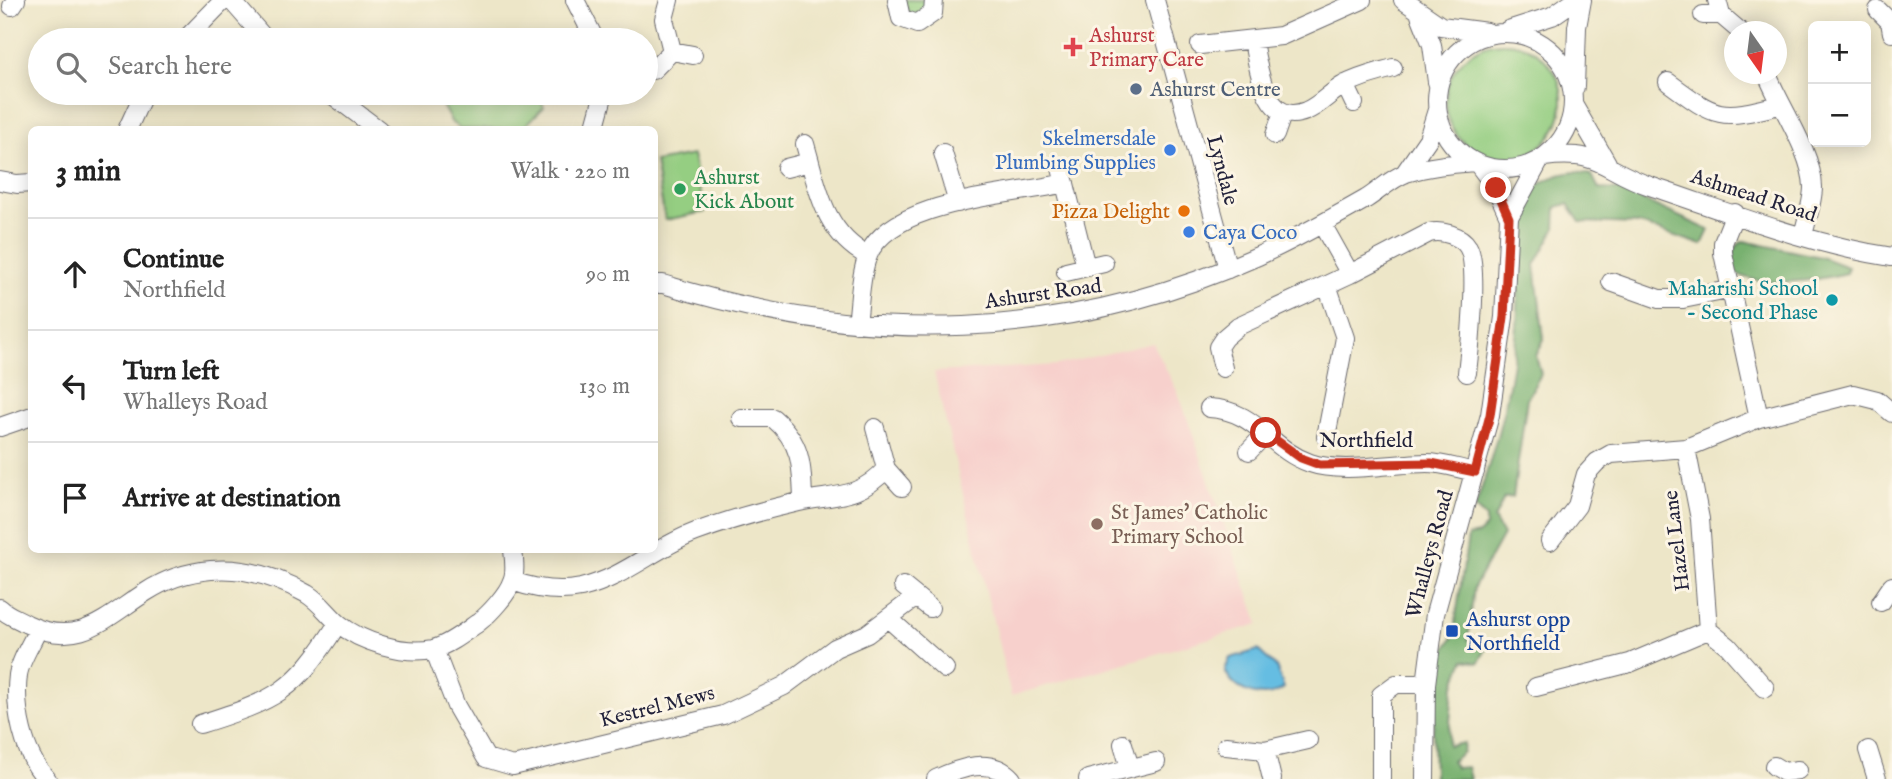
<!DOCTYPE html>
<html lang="en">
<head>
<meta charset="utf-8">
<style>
  body { margin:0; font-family:"IM FELL English",serif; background:#f6f6f6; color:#222 }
  .controls { position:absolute; right:21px; top:21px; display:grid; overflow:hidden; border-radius:10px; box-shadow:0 4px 18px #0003 }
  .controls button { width:63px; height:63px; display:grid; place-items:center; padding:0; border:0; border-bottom:2px solid #e0e0e0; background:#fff; color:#222; font:35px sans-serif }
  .compass { position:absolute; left:1724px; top:21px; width:63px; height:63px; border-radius:50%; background:#fff; box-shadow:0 4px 18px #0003; rotate:166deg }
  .stop { position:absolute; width:21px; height:21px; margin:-16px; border:5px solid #c8321e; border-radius:50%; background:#fff }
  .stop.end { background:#c8321e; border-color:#fff; box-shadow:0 2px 7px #0008 }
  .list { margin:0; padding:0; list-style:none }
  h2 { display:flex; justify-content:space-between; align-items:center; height:91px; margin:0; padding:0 28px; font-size:30px }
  h2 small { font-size:23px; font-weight:400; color:#767676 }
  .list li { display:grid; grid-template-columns:46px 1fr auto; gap:21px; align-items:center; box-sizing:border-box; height:112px; padding:0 28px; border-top:2px solid #e0e0e0 }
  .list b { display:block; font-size:26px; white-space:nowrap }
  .list p { margin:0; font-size:23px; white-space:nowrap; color:#767676 }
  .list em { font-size:23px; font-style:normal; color:#767676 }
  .icon { flex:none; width:38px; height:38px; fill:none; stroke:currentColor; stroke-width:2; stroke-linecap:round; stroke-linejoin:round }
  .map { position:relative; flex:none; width:1892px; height:779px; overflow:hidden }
  .search { position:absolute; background:#fff; box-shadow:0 4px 18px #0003; left:28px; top:28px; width:630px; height:77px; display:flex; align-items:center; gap:18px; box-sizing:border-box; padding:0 24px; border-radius:38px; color:#767676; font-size:26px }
  .panel { position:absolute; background:#fff; box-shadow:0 4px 18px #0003; left:28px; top:126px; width:630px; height:427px; border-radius:10px }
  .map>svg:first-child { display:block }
  .built { fill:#f7d0cc }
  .green { fill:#95ce82; stroke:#5c785e; stroke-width:2 }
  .forest { fill:#78b170; stroke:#4d6a56; stroke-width:2 }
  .water { fill:#65bde2; stroke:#44708e; stroke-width:2 }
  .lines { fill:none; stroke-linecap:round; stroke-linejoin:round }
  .minor-casing { stroke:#69676c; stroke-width:20 }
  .minor { stroke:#fff; stroke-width:18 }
  .route { stroke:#c8321e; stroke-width:9 }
  .health-dot { fill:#e0444e; stroke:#fcf5e5; stroke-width:2.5 }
  .service-dot { fill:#5c6f8a; stroke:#fcf5e5; stroke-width:2.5 }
  .shop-dot { fill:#3f7fe0; stroke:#fcf5e5; stroke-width:2.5 }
  .leisure-dot { fill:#2e9e5b; stroke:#fcf5e5; stroke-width:2.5 }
  .food-dot { fill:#e8710a; stroke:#fcf5e5; stroke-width:2.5 }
  .culture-dot { fill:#0f9aa8; stroke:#fcf5e5; stroke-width:2.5 }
  .education-dot { fill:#8d6e63; stroke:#fcf5e5; stroke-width:2.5 }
  .transit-dot { fill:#1a4fb4; stroke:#fcf5e5; stroke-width:2.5 }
  .labels { text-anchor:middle; stroke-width:6; stroke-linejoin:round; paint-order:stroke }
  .health-label { font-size:21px; fill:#be3a42; stroke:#fcf5e5; text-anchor:start }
  .service-label { font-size:21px; fill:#4e5e75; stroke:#fcf5e5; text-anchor:start }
  .shop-label { font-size:21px; fill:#366cbe; stroke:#fcf5e5; text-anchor:end }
  .street-label { font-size:21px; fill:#22223b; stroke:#fcf5e5 }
  .leisure-label { font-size:21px; fill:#27864d; stroke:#fcf5e5; text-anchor:start }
  .food-label { font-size:21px; fill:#c56008; stroke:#fcf5e5; text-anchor:end }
  .culture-label { font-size:21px; fill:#0d838f; stroke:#fcf5e5; text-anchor:end }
  .education-label { font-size:21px; fill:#785e54; stroke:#fcf5e5; text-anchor:start }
  .transit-label { font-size:21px; fill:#164399; stroke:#fcf5e5; text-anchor:start }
</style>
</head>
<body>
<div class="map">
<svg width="1892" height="779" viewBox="0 0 1892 779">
  <rect width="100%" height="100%" fill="#fcf5e5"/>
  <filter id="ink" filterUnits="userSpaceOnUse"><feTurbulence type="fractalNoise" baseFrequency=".0143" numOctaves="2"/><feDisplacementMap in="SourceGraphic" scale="14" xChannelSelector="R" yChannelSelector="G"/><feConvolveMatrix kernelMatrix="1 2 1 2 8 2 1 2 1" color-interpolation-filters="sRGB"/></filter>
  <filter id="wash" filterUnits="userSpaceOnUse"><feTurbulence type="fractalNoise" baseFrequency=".00686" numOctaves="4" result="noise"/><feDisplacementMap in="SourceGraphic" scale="28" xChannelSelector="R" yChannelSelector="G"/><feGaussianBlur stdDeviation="1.57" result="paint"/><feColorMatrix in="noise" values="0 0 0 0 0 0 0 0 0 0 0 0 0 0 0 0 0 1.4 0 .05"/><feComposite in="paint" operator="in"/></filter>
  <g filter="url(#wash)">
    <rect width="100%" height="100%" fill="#ede6c8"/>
    <path class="built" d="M 1153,343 L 1179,395 L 1259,624 L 1011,696 L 934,372 L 1057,365 Z"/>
    <path class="green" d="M 902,0 L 926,0 L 927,6 L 912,18 Z
      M1446 101a58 58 0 1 1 116 0a58 58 0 1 1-116 0Z
      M 435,93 L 542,93 L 539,94 L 544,107 L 522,129 L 462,129 L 452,123 Z
      M 693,155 L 705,212 L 665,220 L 655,162 Z"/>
    <path class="forest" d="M 1576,172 L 1592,175 L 1599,189 L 1621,190 L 1709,230 L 1702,245 L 1640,224 L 1580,222 L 1568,204 L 1556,207 L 1555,229 L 1535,265 L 1544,339 L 1536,356 L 1541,374 L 1527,399 L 1513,497 L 1504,498 L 1494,519 L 1503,535 L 1474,587 L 1468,640 L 1487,648 L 1478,663 L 1464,660 L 1453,688 L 1448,746 L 1464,743 L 1463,752 L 1452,761 L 1455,768 L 1467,767 L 1470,779 L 1434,779 L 1433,731 L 1440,657 L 1453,637 L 1468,536 L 1479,534 L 1486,527 L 1486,518 L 1475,508 C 1495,450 1513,387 1517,326 C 1520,292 1515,258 1521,225 C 1522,220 1521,214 1522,209 C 1530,184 1553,174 1576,172 Z
      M 1744,241 L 1821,257 L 1848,267 L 1846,273 C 1816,281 1758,289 1733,271 C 1733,257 1731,247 1744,241 Z"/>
    <path class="water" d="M 1258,650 L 1276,667 L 1284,688 C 1264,703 1234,692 1225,670 L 1230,658 Z"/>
  </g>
  <g filter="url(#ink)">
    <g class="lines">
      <g class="minor-casing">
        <path id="minor" d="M 231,0 L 266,40
          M 575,0 L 595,40
          M 669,0 L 664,19 L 672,51
          M 897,0 L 901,18 L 917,24 L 933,13 L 934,0
          M 1155,0 L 1228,269
          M 1403,0 L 1441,26 L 1487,32
          M 12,6 L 16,0
          M 1878,10 L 1890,22 L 1892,33
          M 1420,15 L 1432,45 L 1437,82
          M 1703,15 L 1721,15 L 1717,0
          M 1721,15 L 1741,32
          M 1508,30 L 1552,16 L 1575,0
          M1437 101a68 68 0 1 1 136 0a68 68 0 1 1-136 0Z
          M 185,40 L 224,0
          M 1253,41 C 1258,67 1265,128 1306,111 C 1319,106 1330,93 1342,86 C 1358,77 1376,73 1393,68
          M 1200,45 L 1281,36 L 1362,0
          M 653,70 L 672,51 L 693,55
          M 1767,74 C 1780,107 1812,152 1813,187 C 1813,202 1806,221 1803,236
          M 1668,82 C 1718,119 1719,120 1779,105
          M 1345,84 L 1354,103
          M 1575,87 L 1577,27 L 1582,0
          M 330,93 L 379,130
          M 1574,106 L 1607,163
          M 127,130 L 144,93
          M 594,130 L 604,93
          M 1275,135 L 1283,112
          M 943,153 L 958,203
          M 1544,157 C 1602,150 1602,170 1650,186 C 1728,212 1810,245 1892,257
          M 810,162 C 820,200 830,236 868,256
          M 1478,164 L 1496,188 L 1509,217
          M 786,168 L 810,162 L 805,144
          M 1061,168 L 1086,267
          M 1404,174 L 1428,139 L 1437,110
          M 0,181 L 17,184 L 32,183
          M 1735,213 L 1723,243 L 1723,253 L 1759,418
          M 1066,272 L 1104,263
          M 1350,274 L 1429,233 C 1441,230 1461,235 1468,247 C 1479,264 1470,350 1467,373
          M 1611,282 L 1659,299 L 1683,299 L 1733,289
          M 654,284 L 663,284 C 863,347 1066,342 1258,256 C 1296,239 1331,219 1366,199 C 1379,191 1392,178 1406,173 C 1429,166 1451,164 1474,162
          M 857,324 C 860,303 860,275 868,255 C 893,199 1012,196 1065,183
          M 1223,368 L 1218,347 L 1224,338 L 1238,326 L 1350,274 L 1322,224
          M 1209,408 C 1257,410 1269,449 1310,463 C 1341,474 1393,463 1427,463 C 1443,463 1459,469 1475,472
          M 741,418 L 773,418 C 802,443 802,465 803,501
          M 0,427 L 32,416
          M 875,428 L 886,469 L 902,487
          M 1326,437 L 1345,338 L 1327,285
          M 1249,451 L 1266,433
          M 1550,541 L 1577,506 L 1586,474 L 1597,462 L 1611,454 L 1686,448 L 1759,418 L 1853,394 L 1877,400 L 1892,413
          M 512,581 C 535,589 557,593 581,588 C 626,577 655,547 696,532 C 729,520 764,510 799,502 C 836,494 857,500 886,469
          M 903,586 L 930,608
          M 1881,602 L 1892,586
          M 0,608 C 8,616 17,618 27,624 C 79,649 105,618 146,592 C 166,579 188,572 211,570 C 246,567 277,577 307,594 C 320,602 327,613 338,623 C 360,642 404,655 433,649 C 449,645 466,631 479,622 C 489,614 508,594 512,581 C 516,573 514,559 513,550
          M 889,619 L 945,669
          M 38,629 C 32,643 20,660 18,675 C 14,708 23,755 47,779
          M 1708,630 L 1728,646 L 1765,688
          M 434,649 L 456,706 L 486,758 L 513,766 L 723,715 L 784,686 L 835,648 L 867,634 L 916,597
          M 1536,687 L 1630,663 L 1708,630 L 1700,519 L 1686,448
          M 200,724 C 276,700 295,692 338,623
          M 1123,744 L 1130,768
          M 1226,746 L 1265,750 L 1308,740
          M 1265,750 L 1272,779
          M 1868,750 L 1877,779
          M 1774,766 L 1784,772 L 1798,770
          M 936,779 C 960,768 991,756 1012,779
          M 1088,779 L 1156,762
          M 1381,779 L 1381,695 L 1396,684 L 1426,684
          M 1425,779 L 1426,684 L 1435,614 L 1490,415 L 1504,317 L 1509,217 L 1540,160"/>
      </g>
      <use href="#minor" class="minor"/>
    </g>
  </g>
  <g class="lines" filter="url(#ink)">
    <path class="route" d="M 1266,433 L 1301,458 L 1320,465 L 1431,463 L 1475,472 L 1490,415 L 1504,317 L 1509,218 L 1496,188"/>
  </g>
  <path class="health-dot" d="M1069.5 36.5h7v7h7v7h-7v7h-7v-7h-7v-7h7z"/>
  <circle class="service-dot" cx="1136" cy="89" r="7"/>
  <g class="shop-dot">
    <circle cx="1170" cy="150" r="7"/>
    <circle cx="1189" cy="232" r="7"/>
  </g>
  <circle class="leisure-dot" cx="680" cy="189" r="7"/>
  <circle class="food-dot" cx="1184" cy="211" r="7"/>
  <circle class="culture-dot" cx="1832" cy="300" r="7"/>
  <circle class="education-dot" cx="1097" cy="524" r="7"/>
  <rect class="transit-dot" x="1445" y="624" width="14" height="14" rx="3.5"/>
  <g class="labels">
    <g class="health-label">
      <text x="1089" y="42">Ashurst<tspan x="1089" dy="24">Primary Care</tspan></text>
    </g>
    <g class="service-label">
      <text x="1150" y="96">Ashurst Centre</text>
    </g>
    <g class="shop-label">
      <text x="1156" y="145">Skelmersdale<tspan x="1156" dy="24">Plumbing Supplies</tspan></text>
      <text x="1203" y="239" text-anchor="start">Caya Coco</text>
    </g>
    <g class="street-label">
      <text transform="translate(1223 170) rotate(75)" y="7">Lyndale</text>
      <text transform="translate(1754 195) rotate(18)" y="7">Ashmead Road</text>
      <text transform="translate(1043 293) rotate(-8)" y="7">Ashurst Road</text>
      <text x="1366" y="447">Northfield</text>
      <text transform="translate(1676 541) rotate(-97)" y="7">Hazel Lane</text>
      <text transform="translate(1429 554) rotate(-75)" y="7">Whalleys Road</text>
      <text transform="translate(657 706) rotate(-14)" y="7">Kestrel Mews</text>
    </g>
    <g class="leisure-label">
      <text x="694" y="184">Ashurst<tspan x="694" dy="24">Kick About</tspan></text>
    </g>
    <g class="food-label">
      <text x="1170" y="218">Pizza Delight</text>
    </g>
    <g class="culture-label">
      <text x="1818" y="295">Maharishi School<tspan x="1818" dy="24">- Second Phase</tspan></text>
    </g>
    <g class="education-label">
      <text x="1111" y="519">St James' Catholic<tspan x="1111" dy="24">Primary School</tspan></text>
    </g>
    <g class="transit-label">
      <text x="1466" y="626">Ashurst opp<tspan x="1466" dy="24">Northfield</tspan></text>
    </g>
  </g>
</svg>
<div class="controls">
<button>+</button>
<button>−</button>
</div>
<svg class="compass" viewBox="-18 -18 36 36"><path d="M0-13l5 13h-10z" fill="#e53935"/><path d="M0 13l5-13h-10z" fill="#767676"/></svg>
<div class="stop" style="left:1266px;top:433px"></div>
<div class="stop end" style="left:1496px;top:188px"></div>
<div class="search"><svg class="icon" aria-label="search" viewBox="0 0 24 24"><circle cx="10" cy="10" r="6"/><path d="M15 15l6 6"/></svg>Search here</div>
<section class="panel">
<h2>3 min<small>Walk · 220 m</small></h2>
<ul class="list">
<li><svg class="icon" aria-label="ahead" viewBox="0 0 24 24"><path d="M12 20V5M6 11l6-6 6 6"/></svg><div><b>Continue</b><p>Northfield</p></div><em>90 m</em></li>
<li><svg class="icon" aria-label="left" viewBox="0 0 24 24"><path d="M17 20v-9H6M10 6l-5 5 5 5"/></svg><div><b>Turn left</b><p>Whalleys Road</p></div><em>130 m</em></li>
<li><svg class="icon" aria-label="arrive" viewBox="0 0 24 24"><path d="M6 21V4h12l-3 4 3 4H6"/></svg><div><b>Arrive at destination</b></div></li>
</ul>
</section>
</div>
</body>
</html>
